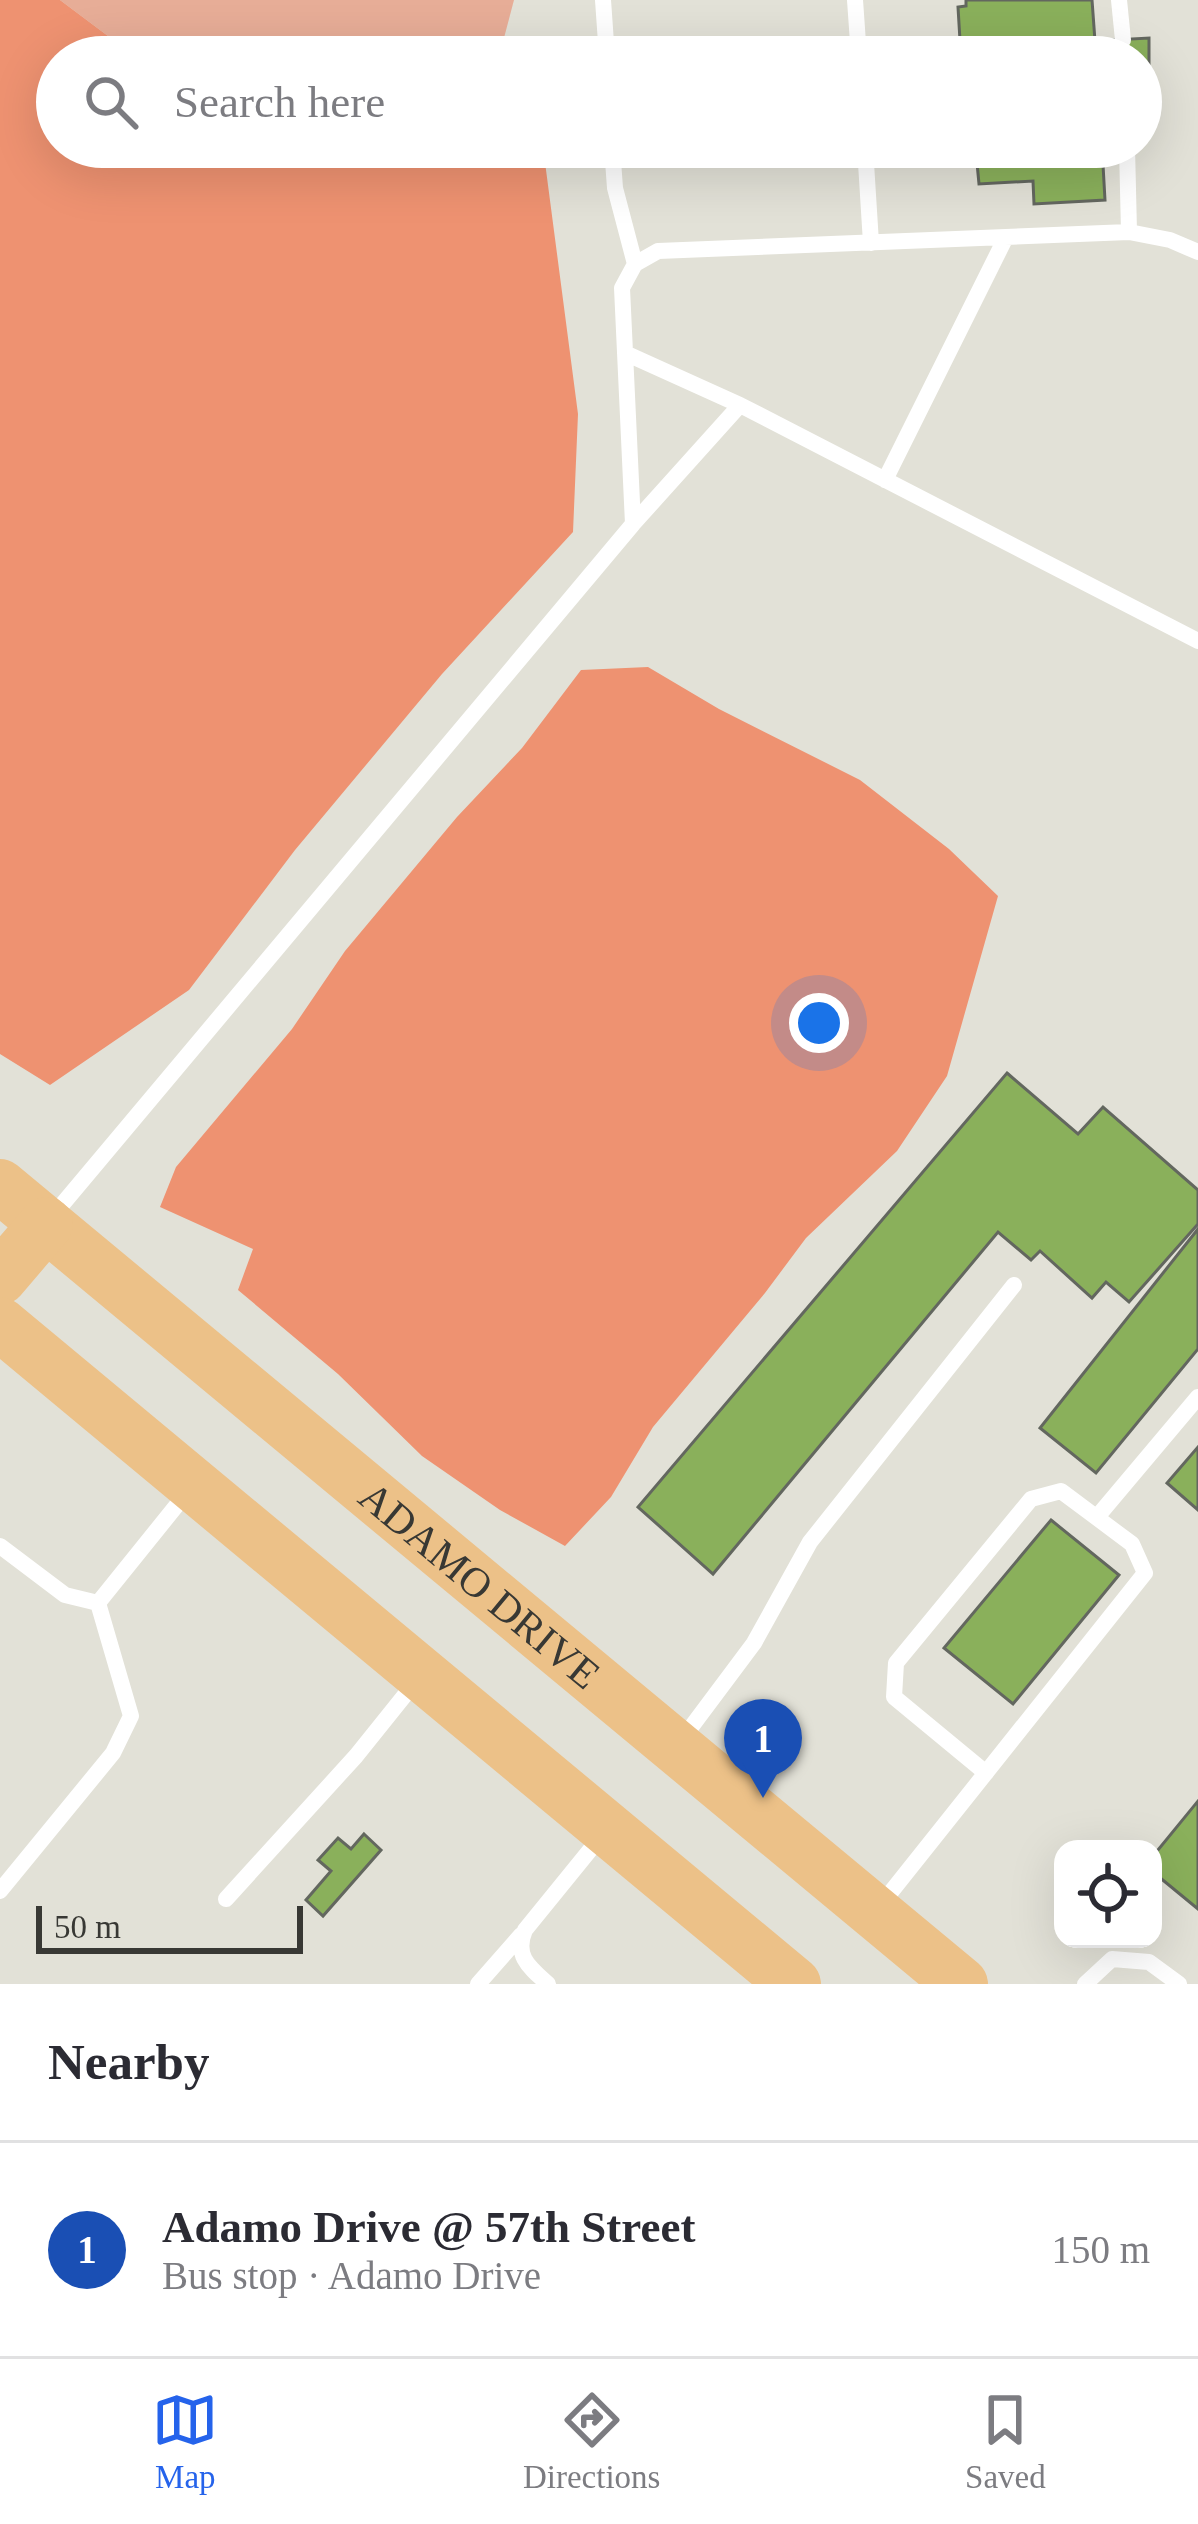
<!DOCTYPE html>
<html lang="en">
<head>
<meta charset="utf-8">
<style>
  body { margin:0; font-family:Georgia,serif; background:#f7f7f7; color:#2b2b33 }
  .controls { position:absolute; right:36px; bottom:36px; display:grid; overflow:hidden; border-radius:24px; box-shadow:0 12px 48px #0002 }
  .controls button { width:108px; height:108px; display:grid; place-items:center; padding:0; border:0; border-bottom:3px solid #e1e1e2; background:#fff; color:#2b2b33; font:60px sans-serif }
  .scale { position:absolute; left:36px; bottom:30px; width:267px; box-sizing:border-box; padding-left:12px; border:6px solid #383834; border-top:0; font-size:33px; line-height:42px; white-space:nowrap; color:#383834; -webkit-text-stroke:9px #e2e1d7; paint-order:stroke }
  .you { position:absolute; left:819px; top:1023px; width:42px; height:42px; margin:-30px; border:9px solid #fff; border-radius:50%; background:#1a73e8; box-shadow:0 0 0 18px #1a73e833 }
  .badge { display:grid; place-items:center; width:78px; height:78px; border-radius:50%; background:#2563eb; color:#fff; font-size:39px; font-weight:700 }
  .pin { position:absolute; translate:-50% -99px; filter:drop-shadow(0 3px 6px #0008) }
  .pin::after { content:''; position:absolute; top:63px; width:42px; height:36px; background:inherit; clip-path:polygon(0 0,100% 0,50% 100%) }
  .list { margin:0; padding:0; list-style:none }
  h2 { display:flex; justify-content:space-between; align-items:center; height:156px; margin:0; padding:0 48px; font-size:51px }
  h2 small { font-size:39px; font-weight:400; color:#7c7c81 }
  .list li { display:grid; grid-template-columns:78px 1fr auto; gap:36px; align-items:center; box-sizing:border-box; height:216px; padding:0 48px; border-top:3px solid #e1e1e2 }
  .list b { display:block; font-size:45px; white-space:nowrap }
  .list p { margin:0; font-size:39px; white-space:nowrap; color:#7c7c81 }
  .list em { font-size:39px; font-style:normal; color:#7c7c81 }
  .icon { flex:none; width:66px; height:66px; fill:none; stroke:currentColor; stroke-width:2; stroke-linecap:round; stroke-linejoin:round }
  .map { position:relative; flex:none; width:1198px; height:1984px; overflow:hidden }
  .search { position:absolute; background:#fff; box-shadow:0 12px 48px #0002; left:36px; right:36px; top:36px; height:132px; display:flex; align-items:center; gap:30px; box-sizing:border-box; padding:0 42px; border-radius:66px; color:#7c7c81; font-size:45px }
  .sheet { height:372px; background:#fff }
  nav { display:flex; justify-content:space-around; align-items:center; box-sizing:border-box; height:168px; border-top:3px solid #e1e1e2; background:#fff; font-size:33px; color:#7c7c81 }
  nav a { display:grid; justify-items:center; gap:6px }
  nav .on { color:#2563eb }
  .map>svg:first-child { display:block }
  .green { fill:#e7ad97 }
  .forest { fill:#ee9271 }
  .building { fill:#8ab05b; stroke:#63675f; stroke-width:3 }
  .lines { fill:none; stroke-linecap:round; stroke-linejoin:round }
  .service { stroke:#fff; stroke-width:16 }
  .primary { stroke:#ecc188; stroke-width:54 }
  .labels { text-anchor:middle; stroke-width:9; stroke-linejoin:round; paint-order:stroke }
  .street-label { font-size:42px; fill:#383834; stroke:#e2e1d7 }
</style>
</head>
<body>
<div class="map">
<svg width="1198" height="1984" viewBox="0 0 1198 1984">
  <rect width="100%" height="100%" fill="#e2e1d7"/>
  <path class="green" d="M 60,0 L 514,0 L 500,53 L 394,36 L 290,57 L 136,57 Z"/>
  <path class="forest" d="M 0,0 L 60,0 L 136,57 L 57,57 L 57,147 L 543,147 L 578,414 L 573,532 L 442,674 L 295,850 L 189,990 L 50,1085 L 0,1054 Z
    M 394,36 L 431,57 L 290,57 Z
    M 648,667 L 719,709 L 860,780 L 949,849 L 998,896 L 947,1076 L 897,1151 L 806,1238 L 765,1293 L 653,1427 L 611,1497 L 565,1546 L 500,1510 L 422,1456 L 338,1374 L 238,1290 L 253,1249 L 160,1207 L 176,1167 L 292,1029 L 345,951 L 457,817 L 522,748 L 581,670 Z"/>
  <path class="building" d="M 966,0 L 1092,0 L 1095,41 L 1149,38 L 1149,83 L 1141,83 L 1141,57 L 961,57 L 958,7 L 966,6 Z
    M 947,147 L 1102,147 L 1105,200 L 1034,204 L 1033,181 L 979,184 L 977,163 L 948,164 Z
    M 1007,1073 L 1078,1134 L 1103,1107 L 1198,1190 L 1198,1224 L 1129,1302 L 1106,1282 L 1092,1298 L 1040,1251 L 1031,1260 L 998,1232 L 713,1574 L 638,1507 Z
    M 1198,1229 L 1198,1349 L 1096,1473 L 1040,1428 Z
    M 1198,1447 L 1198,1510 L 1167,1483 Z
    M 1051,1520 L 1119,1575 L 1013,1704 L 944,1648 Z
    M 1198,1801 L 1198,1909 L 1153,1872 L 1153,1856 Z
    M 364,1834 L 381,1850 L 323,1916 L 306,1900 L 331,1871 L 318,1860 L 338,1838 L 351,1849 Z"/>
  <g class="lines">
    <path class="service" d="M 603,0 L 607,57
      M 855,0 L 859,57
      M 1119,0 L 1123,40
      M 612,147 L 615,188 L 635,264
      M 865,147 L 871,243
      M 1127,147 L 1129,232
      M 625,353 L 740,405
      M 885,480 L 1006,237
      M 633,524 L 622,288 L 635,264 L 658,251 L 1129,232 L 1170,240 L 1198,252
      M 50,1219 L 633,524 L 740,405 L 1198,641
      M 1097,1517 L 1198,1397
      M 0,1546 L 65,1595 L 98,1603
      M 98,1603 L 189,1490
      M 680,1742 L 754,1643 L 810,1542 L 1014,1285
      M 0,1891 L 113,1753 L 131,1716 L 98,1603
      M 226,1899 L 356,1756 L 417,1680
      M 879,1907 L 1145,1573 L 1132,1544 L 1061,1491 L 1031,1499 L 896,1663 L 894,1697 L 986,1773
      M 478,1984 L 521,1935
      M 548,1984 C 529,1967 514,1956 525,1930 L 603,1834
      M 1085,1984 L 1112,1959 L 1149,1962 L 1179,1984"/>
    <g class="primary">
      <path id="s1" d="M 0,1186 L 961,1984"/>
      <path d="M 0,1278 L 46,1224"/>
      <path d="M 0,1324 L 794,1984"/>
    </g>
  </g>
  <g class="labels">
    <g class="street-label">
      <text dy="15" stroke="none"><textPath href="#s1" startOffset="624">ADAMO DRIVE</textPath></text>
    </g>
  </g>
</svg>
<div class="controls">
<button><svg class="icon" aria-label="locate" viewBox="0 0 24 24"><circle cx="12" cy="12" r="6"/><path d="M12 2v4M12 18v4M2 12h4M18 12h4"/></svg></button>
</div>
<div class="scale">50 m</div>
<div class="you"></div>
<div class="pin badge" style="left:763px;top:1798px;background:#1a4fb4">1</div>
<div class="search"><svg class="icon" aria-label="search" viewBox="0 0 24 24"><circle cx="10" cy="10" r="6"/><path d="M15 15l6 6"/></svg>Search here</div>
</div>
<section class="sheet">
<h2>Nearby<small></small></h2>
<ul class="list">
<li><span class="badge" style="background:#1a4fb4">1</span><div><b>Adamo Drive @ 57th Street</b><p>Bus stop · Adamo Drive</p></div><em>150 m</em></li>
</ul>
</section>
<nav>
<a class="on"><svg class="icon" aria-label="map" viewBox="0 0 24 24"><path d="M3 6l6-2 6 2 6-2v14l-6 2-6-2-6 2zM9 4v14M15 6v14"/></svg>Map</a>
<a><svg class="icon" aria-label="directions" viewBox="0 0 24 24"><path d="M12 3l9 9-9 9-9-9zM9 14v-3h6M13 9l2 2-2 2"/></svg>Directions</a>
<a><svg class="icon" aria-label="saved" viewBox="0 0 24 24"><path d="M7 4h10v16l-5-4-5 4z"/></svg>Saved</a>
</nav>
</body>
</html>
